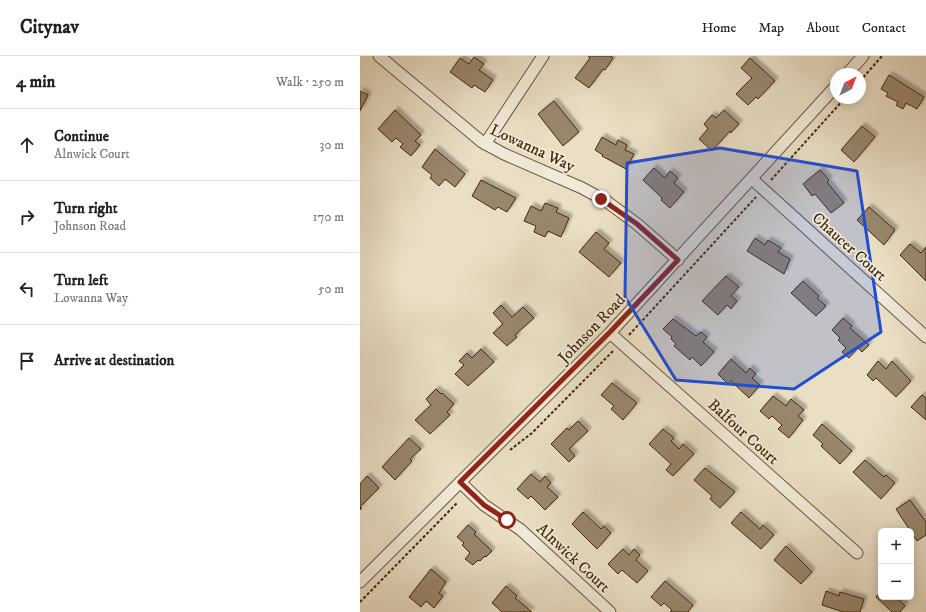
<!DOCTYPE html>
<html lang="en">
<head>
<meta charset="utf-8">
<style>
  body { margin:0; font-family:"IM FELL DW Pica",serif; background:#f6f6f6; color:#202124 }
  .controls { position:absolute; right:12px; bottom:12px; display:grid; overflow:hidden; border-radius:6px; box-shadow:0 2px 10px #0003 }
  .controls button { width:36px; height:36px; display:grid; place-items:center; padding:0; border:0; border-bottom:1px solid #e0e0e0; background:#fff; color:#202124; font:20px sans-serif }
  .compass { position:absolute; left:470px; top:12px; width:36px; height:36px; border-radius:50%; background:#fff; box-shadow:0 2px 10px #0003; rotate:42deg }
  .stop { position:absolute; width:12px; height:12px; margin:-9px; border:3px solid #8f2418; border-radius:50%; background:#fff }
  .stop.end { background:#8f2418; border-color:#fff; box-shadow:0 1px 4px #0008 }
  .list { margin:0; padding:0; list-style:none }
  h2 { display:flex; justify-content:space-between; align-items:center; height:52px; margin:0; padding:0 16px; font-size:17px }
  h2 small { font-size:13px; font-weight:400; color:#757577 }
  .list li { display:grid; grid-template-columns:26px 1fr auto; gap:12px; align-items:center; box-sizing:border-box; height:72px; padding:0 16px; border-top:1px solid #e0e0e0 }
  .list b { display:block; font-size:15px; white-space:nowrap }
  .list p { margin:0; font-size:13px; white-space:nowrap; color:#757577 }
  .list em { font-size:13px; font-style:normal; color:#757577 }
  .icon { flex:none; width:22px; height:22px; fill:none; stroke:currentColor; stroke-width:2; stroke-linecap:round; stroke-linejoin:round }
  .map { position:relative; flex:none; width:566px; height:556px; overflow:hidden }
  header { display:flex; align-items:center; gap:24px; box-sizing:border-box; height:56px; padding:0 20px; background:#fff; border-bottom:1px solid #e0e0e0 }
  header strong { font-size:19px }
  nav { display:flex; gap:22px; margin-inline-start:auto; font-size:14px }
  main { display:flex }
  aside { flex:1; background:#fff }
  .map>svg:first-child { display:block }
  .building { fill:#99876d; stroke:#41280d; filter:url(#shadow) }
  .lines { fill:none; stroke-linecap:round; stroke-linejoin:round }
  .minor-casing { stroke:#6b563b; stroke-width:13 }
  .path { stroke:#41280d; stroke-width:2; stroke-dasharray:3 2; stroke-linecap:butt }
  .minor { stroke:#f1ead9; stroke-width:11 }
  .route { stroke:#8f2418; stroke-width:5 }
  .marked { fill:#1d4ed8; fill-opacity:0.2; stroke:#1d4ed8; stroke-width:3; stroke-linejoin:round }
  .labels { text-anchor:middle; stroke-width:3.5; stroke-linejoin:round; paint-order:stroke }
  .street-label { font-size:16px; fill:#41280d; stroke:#f1ead9 }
</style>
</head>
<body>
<header>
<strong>Citynav</strong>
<nav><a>Home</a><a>Map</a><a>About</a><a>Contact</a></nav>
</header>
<main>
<aside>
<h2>4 min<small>Walk · 250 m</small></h2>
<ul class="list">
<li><svg class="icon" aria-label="ahead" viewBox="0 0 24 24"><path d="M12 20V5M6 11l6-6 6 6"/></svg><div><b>Continue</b><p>Alnwick Court</p></div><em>30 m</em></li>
<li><svg class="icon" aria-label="right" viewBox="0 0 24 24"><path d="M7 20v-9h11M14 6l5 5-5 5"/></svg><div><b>Turn right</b><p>Johnson Road</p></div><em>170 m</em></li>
<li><svg class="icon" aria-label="left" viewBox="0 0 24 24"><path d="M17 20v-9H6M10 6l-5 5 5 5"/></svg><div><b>Turn left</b><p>Lowanna Way</p></div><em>50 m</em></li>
<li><svg class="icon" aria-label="arrive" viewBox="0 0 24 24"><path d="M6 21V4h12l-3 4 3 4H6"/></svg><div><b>Arrive at destination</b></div></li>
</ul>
</aside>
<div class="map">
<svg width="566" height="556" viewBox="0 0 566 556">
  <defs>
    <filter id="shadow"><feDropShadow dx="3.5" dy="-3.5" stdDeviation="1" flood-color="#0004"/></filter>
  </defs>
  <rect width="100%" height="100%" fill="#eadfc5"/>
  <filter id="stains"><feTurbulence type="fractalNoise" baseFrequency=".005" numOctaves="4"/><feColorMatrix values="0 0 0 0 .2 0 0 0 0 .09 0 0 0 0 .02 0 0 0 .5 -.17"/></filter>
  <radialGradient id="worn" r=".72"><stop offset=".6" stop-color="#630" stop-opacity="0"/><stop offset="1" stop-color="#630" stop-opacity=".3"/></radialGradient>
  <path class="building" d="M 251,0 L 253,2 L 245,14 L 243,13 L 229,32 L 215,22 L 230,2 L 228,0 Z
    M 114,1 L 124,8 L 119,14 L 133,24 L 125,36 L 114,29 L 112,32 L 90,16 L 100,2 L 109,8 Z
    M 390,2 L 415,25 L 398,43 L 396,41 L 388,49 L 376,38 L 392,22 L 381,12 Z
    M 529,19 L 564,41 L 557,53 L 546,47 L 543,53 L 536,49 L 538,46 L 526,40 L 528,37 L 521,33 Z
    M 0,35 L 8,39 L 0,55 Z
    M 194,45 L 219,76 L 203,90 L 178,58 Z
    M 35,54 L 61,79 L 55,85 L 60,89 L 51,100 L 40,91 L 43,88 L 36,82 L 32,86 L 18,73 Z
    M 364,54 L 379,68 L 371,77 L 370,75 L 352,95 L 339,83 L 348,73 L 344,68 L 352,59 L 356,62 Z
    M 502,70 L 515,81 L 494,106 L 481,94 Z
    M 242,81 L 256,89 L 258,84 L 267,89 L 265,94 L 274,98 L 266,113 L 242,100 L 243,99 L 235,94 Z
    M 75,93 L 105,118 L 95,131 L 85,123 L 79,130 L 70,122 L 72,119 L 62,111 Z
    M 294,112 L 305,122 L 310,115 L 318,122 L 314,127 L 324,136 L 310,152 L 301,144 L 302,142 L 283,124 Z
    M 460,114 L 469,124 L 467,126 L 484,147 L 471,157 L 455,138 L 452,140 L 443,128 Z
    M 121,124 L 156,142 L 147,156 L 138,151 L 135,154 L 112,140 Z
    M 185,147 L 198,152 L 196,156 L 209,162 L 201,181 L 188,175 L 185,181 L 174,176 L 176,170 L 164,165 L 171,150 L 181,155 Z
    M 509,151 L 535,174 L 524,189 L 497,164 Z
    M 236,176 L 249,187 L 244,193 L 261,207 L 249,221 L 219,196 Z
    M 395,182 L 405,189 L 408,184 L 421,192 L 418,196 L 430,203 L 424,218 L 387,195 Z
    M 550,188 L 561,197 L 566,191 L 566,225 L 540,199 Z
    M 366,220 L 379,231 L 371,240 L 377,245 L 371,253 L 367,249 L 358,259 L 342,245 Z
    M 443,225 L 459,240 L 457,242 L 466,250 L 456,260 L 431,237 Z
    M 141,249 L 152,261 L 163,251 L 174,262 L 155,279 L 157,281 L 147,290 L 133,277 L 143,268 L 133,257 Z
    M 483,262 L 492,270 L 490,272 L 509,289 L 502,296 L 498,292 L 489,302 L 482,296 L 486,292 L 478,284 L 480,282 L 472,274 Z
    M 313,263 L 336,280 L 341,276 L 347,281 L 343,286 L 354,296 L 341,310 L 332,301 L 330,304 L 314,290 L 316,288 L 311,283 L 312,281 L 303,273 Z
    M 121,293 L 134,306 L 108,330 L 95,318 L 104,309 L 99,305 L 107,297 L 112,302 Z
    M 371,303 L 386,317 L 390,312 L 396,318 L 392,322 L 400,329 L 389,342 L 371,325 L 368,328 L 358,318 Z
    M 518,305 L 526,313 L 532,305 L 551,325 L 536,341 L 516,322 L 513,325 L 507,319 Z
    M 252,327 L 277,347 L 263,364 L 251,353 L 254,350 L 241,339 Z
    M 76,333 L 81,338 L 82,337 L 94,348 L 87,356 L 90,359 L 70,378 L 55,364 L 71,349 L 66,343 Z
    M 562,339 L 566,342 L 566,364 L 551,351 Z
    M 413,340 L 426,350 L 431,343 L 444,354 L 438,360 L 443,364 L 429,382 L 418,373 L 422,369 L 412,360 L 409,363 L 400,355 Z
    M 218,365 L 228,375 L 209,393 L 215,400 L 209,406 L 191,388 L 207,372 L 209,374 Z
    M 462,368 L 492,395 L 480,408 L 461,390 L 463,388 L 453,379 Z
    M 303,373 L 314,382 L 311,385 L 319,393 L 323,388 L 334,398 L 313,420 L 306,414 L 311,408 L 289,388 Z
    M 49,382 L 61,393 L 50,403 L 52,405 L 35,424 L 22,411 Z
    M 505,404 L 524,421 L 526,419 L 535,427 L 521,443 L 493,416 Z
    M 345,412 L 375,436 L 360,452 L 350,443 L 352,440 L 334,424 Z
    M 171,418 L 180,426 L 185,420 L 191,427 L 187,431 L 198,441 L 185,454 L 171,440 L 168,443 L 157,433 Z
    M 7,420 L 19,432 L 0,451 L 2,452 L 0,454 L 0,428 Z
    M 550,444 L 566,466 L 566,479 L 557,485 L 536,453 Z
    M 223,456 L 241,473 L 244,470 L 251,477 L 237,493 L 212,468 Z
    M 381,456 L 400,473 L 403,469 L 414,479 L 401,493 L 371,467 Z
    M 108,469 L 116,476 L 114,478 L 132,495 L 126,501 L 125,500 L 120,505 L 118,504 L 113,509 L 105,503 L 110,497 L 102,489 L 104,487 L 97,481 Z
    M 426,490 L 452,516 L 441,528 L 414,504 Z
    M 263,493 L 269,499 L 274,493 L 280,499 L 276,504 L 288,515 L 277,527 L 262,514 L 258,518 L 248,508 Z
    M 71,513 L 86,526 L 79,537 L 83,540 L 74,552 L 66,545 L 61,551 L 49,541 Z
    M 305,525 L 333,549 L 328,556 L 310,556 L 312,554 L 304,547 L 301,550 L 291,541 Z
    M 146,530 L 157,540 L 155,542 L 172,556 L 142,556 L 132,547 Z
    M 466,535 L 479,540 L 480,536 L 504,543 L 500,556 L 483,556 L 462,549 Z
    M 521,535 L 521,541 L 538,541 L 537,542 L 545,550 L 540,556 L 532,556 L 516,541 Z"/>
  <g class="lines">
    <g class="minor-casing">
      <path id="minor" d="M 19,0 L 122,86 L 144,98 L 222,132 L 246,145 L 277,168 L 318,204
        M 487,18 L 503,0
        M 125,88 L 183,0
        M 392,123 L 566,281
        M 250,277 L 497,497
        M 100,426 L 124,449 L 161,474 L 250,556
        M 0,526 L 250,277 L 476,30"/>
    </g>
    <path class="path" d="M 500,25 L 522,0
      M 411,124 L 485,42
      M 269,279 L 396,141
      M 150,394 L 172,377 L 253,295
      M 0,546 L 97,447"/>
    <use href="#minor" class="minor"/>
  </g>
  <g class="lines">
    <path class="route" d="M 147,464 L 124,449 L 100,426 L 250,276 L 318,204 L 277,168 L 241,143"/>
  </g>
  <path class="marked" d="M 360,92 L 497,115 L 521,276 L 434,333 L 316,324 L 265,241 L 267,107 Z"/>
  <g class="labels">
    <g class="street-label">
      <text transform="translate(173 91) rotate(25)" y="6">Lowanna Way</text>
      <text transform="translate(490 190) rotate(42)" y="6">Chaucer Court</text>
      <text transform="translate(231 272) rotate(-46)" y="6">Johnson Road</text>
      <text transform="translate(384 375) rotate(42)" y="6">Balfour Court</text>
      <text transform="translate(214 501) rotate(43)" y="6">Alnwick Court</text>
    </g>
  </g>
  <rect width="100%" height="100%" filter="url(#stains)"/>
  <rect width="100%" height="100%" fill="url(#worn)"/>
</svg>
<div class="controls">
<button>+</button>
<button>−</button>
</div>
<svg class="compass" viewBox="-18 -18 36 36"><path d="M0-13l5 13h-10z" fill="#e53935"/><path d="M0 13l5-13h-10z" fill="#757577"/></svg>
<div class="stop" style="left:147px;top:464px"></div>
<div class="stop end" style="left:241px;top:143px"></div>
</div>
</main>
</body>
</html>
